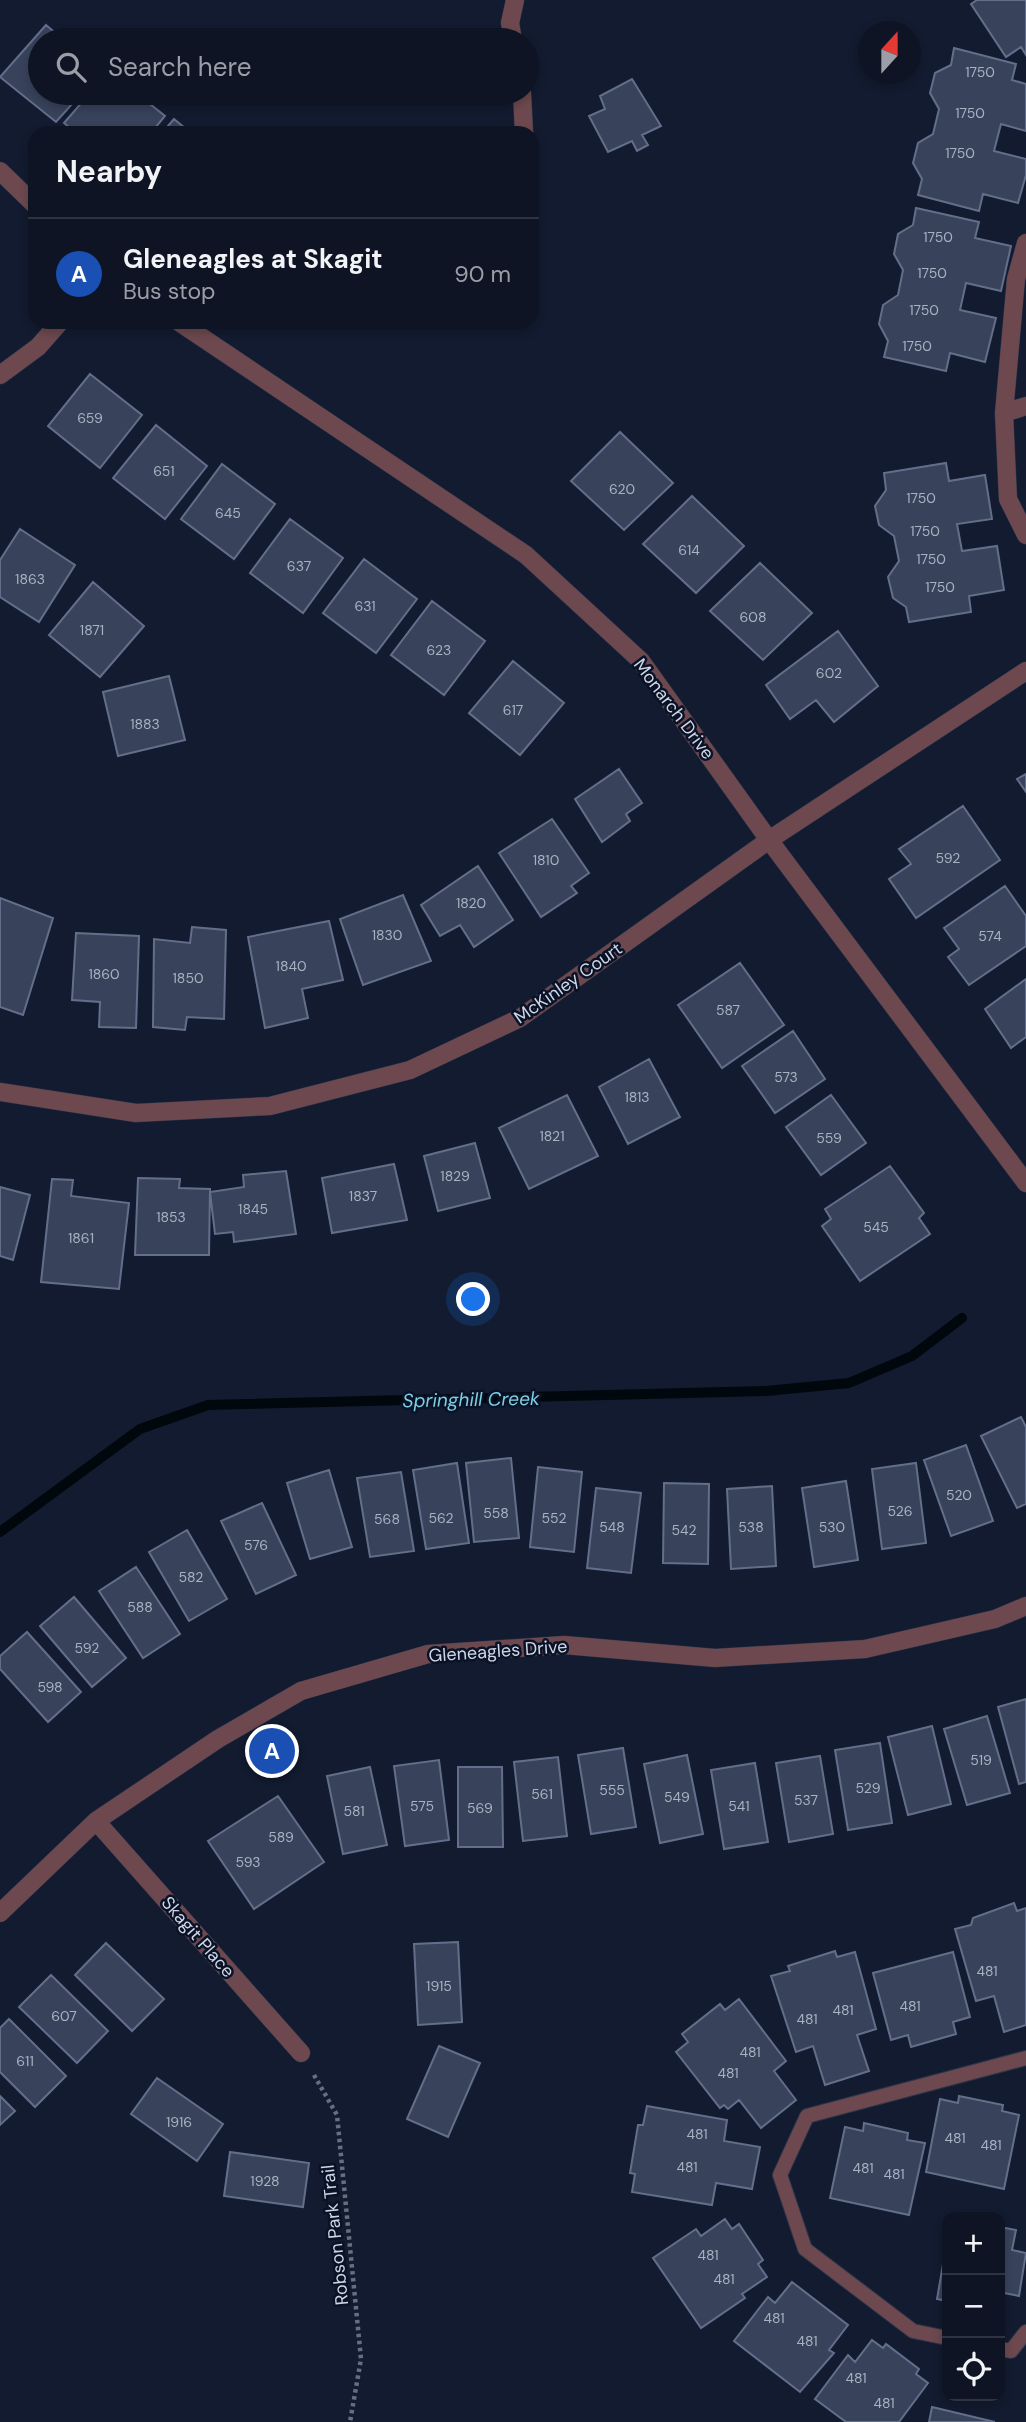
<!DOCTYPE html>
<html lang="en">
<head>
<meta charset="utf-8">
<style>
  body { margin:0; font-family:"DM Sans",sans-serif; background:#171d2c; color:#f1f3f6 }
  .controls { position:absolute; right:21px; bottom:21px; display:grid; overflow:hidden; border-radius:14px; box-shadow:0 4px 10px #0003 }
  .controls button { width:63px; height:63px; display:grid; place-items:center; padding:0; border:0; border-bottom:2px solid #2e3341; background:#0e1424; color:#f1f3f6; font:35px sans-serif }
  .compass { position:absolute; left:858px; top:21px; width:63px; height:63px; border-radius:50%; background:#0e1424; box-shadow:0 4px 10px #0003; rotate:21deg }
  .you { position:absolute; left:474px; top:1300px; width:24px; height:24px; margin:-18px; border:5px solid #fff; border-radius:50%; background:#1a73e8; box-shadow:0 0 0 10px #1a73e833 }
  .badge { display:grid; place-items:center; width:46px; height:46px; border-radius:50%; background:#d93025; color:#fff; font-size:23px; font-weight:700 }
  .pin { position:absolute; translate:-50% -50%; border:4px solid #fff; box-shadow:0 2px 7px #0006 }
  .list { margin:0; padding:0; list-style:none }
  h2 { display:flex; justify-content:space-between; align-items:center; height:91px; margin:0; padding:0 28px; font-size:30px }
  h2 small { font-size:23px; font-weight:400; color:#9b9ea6 }
  .list li { display:grid; grid-template-columns:46px 1fr auto; gap:21px; align-items:center; box-sizing:border-box; height:112px; padding:0 28px; border-top:2px solid #2e3341 }
  .list b { display:block; font-size:26px; white-space:nowrap }
  .list p { margin:0; font-size:23px; white-space:nowrap; color:#9b9ea6 }
  .list em { font-size:23px; font-style:normal; color:#9b9ea6 }
  .icon { flex:none; width:38px; height:38px; fill:none; stroke:currentColor; stroke-width:2; stroke-linecap:round; stroke-linejoin:round }
  .map { position:relative; flex:none; width:1026px; height:2422px; overflow:hidden }
  .search { position:absolute; background:#0e1424; box-shadow:0 4px 10px #0003; left:28px; top:28px; width:511px; height:77px; display:flex; align-items:center; gap:18px; box-sizing:border-box; padding:0 24px; border-radius:38px; color:#9b9ea6; font-size:26px }
  .panel { position:absolute; background:#0e1424; box-shadow:0 4px 10px #0003; left:28px; top:126px; width:511px; height:203px; border-radius:21px }
  .map>svg:first-child { display:block }
  .lines { fill:none; stroke-linecap:round; stroke-linejoin:round }
  .stream { stroke:#00080d; stroke-width:10 }
  .building { fill:#38435b; stroke:#636f8a; stroke-width:2 }
  .lane-casing { stroke:#2c3549; stroke-width:16 }
  .street-casing { stroke:#2c3549; stroke-width:19 }
  .path { stroke:#666f81; stroke-width:4.5; stroke-dasharray:3.5 3.5; stroke-linecap:butt }
  .lane { stroke:#6d494f; stroke-width:14 }
  .street { stroke:#6d494f; stroke-width:18 }
  .labels { text-anchor:middle; stroke-width:5; stroke-linejoin:round; paint-order:stroke }
  .number-label { font-size:14px; fill:#a9b1c2 }
  .street-label { font-size:18px; fill:#cfd6e5; stroke:#091226 }
  .water-label { font-size:19px; font-style:italic; fill:#7fcee1; stroke:#091226 }
</style>
</head>
<body>
<div class="map">
<svg width="1026" height="2422" viewBox="0 0 1026 2422">
  <rect width="100%" height="100%" fill="#121b30"/>
  <g class="lines">
    <path class="stream" d="M 0,1532 L 140,1429 L 208,1405 L 766,1391 L 849,1383 L 912,1356 L 962,1318"/>
  </g>
  <path class="building" d="M 977,0 L 1026,0 L 1026,55 L 1021,47 L 1006,57 L 971,4 Z
    M 46,25 L 64,40 L 40,40 L 40,93 L 82,93 L 56,122 L 0,77 Z
    M 954,48 L 1016,64 L 1012,80 L 1026,84 L 1026,131 L 1001,124 L 994,151 L 1026,159 L 1026,175 L 1018,203 L 983,194 L 979,211 L 918,195 L 922,179 L 913,163 L 918,143 L 933,134 L 939,109 L 930,93 L 935,73 L 951,65 Z
    M 632,79 L 661,126 L 642,135 L 648,145 L 637,151 L 632,141 L 608,152 L 589,116 L 605,109 L 600,96 Z
    M 90,93 L 136,93 L 165,116 L 151,133 L 76,133 L 64,123 Z
    M 174,119 L 191,133 L 162,133 Z
    M 916,208 L 979,222 L 975,238 L 1011,246 L 1001,291 L 966,283 L 960,310 L 996,318 L 985,362 L 950,353 L 946,371 L 884,357 L 888,341 L 879,324 L 883,305 L 898,295 L 903,270 L 894,254 L 898,234 L 913,225 Z
    M 90,374 L 142,415 L 100,468 L 48,426 Z
    M 156,425 L 207,466 L 165,519 L 113,478 Z
    M 620,432 L 673,483 L 624,530 L 571,481 Z
    M 946,463 L 949,481 L 985,475 L 992,519 L 957,524 L 962,551 L 997,546 L 1004,590 L 969,596 L 971,612 L 909,622 L 906,607 L 893,598 L 888,577 L 899,561 L 894,536 L 879,525 L 875,506 L 886,490 L 884,473 Z
    M 222,464 L 275,504 L 234,559 L 181,519 Z
    M 692,496 L 744,546 L 696,593 L 643,544 Z
    M 290,519 L 343,558 L 303,613 L 250,573 Z
    M 20,529 L 75,565 L 39,622 L 0,597 L 0,560 Z
    M 364,559 L 417,599 L 376,653 L 323,613 Z
    M 760,563 L 812,613 L 763,660 L 710,611 Z
    M 93,582 L 144,626 L 100,677 L 49,635 Z
    M 432,601 L 485,641 L 444,695 L 391,655 Z
    M 838,631 L 878,686 L 834,722 L 816,700 L 790,719 L 766,685 Z
    M 513,661 L 564,703 L 520,755 L 469,713 Z
    M 169,676 L 185,740 L 118,756 L 103,692 Z
    M 619,769 L 642,803 L 626,814 L 630,821 L 602,842 L 575,799 Z
    M 1026,774 L 1026,792 L 1017,779 Z
    M 963,806 L 1000,860 L 916,918 L 889,879 L 911,864 L 899,849 Z
    M 552,819 L 589,873 L 571,886 L 577,893 L 541,917 L 499,853 Z
    M 478,866 L 513,920 L 474,947 L 460,925 L 440,936 L 421,905 Z
    M 1005,886 L 1026,916 L 1026,946 L 969,985 L 948,957 L 959,949 L 944,928 Z
    M 403,895 L 431,961 L 363,985 L 340,919 Z
    M 0,898 L 53,918 L 23,1015 L 0,1007 Z
    M 329,921 L 343,980 L 302,989 L 308,1018 L 265,1028 L 248,937 Z
    M 192,927 L 226,930 L 224,1019 L 187,1017 L 185,1030 L 153,1027 L 154,939 L 190,943 Z
    M 76,933 L 139,936 L 136,1028 L 99,1027 L 100,1002 L 72,1000 Z
    M 740,963 L 784,1025 L 722,1068 L 678,1005 Z
    M 1026,979 L 1026,1037 L 1011,1048 L 985,1009 Z
    M 793,1031 L 825,1079 L 775,1113 L 742,1066 Z
    M 649,1059 L 680,1117 L 628,1144 L 599,1087 Z
    M 567,1095 L 598,1156 L 529,1189 L 499,1128 Z
    M 831,1095 L 866,1143 L 821,1175 L 786,1127 Z
    M 475,1143 L 490,1198 L 438,1211 L 424,1156 Z
    M 394,1164 L 407,1220 L 332,1233 L 322,1178 Z
    M 890,1166 L 924,1213 L 919,1218 L 930,1234 L 860,1281 L 822,1226 L 831,1219 L 825,1209 Z
    M 286,1171 L 296,1234 L 234,1242 L 233,1232 L 215,1234 L 210,1192 L 244,1187 L 243,1175 Z
    M 138,1178 L 180,1179 L 179,1188 L 210,1189 L 209,1255 L 135,1255 Z
    M 52,1179 L 73,1180 L 71,1196 L 129,1203 L 119,1289 L 41,1282 Z
    M 0,1187 L 30,1195 L 13,1260 L 0,1256 Z
    M 1021,1417 L 1026,1427 L 1026,1504 L 1017,1508 L 981,1436 Z
    M 966,1445 L 993,1521 L 951,1536 L 924,1460 Z
    M 511,1458 L 519,1538 L 474,1542 L 466,1463 Z
    M 457,1463 L 469,1543 L 426,1549 L 413,1470 Z
    M 916,1463 L 926,1543 L 882,1549 L 872,1469 Z
    M 538,1467 L 582,1472 L 574,1552 L 530,1547 Z
    M 329,1470 L 352,1547 L 310,1559 L 287,1483 Z
    M 401,1472 L 414,1551 L 370,1557 L 357,1478 Z
    M 846,1481 L 858,1560 L 814,1567 L 802,1488 Z
    M 664,1483 L 709,1484 L 708,1564 L 663,1563 Z
    M 772,1486 L 776,1566 L 731,1569 L 727,1489 Z
    M 596,1488 L 641,1493 L 631,1573 L 587,1568 Z
    M 262,1503 L 296,1575 L 256,1594 L 221,1521 Z
    M 187,1530 L 227,1599 L 189,1621 L 149,1552 Z
    M 136,1567 L 180,1634 L 143,1658 L 99,1591 Z
    M 74,1597 L 126,1658 L 92,1687 L 40,1626 Z
    M 27,1632 L 81,1692 L 48,1722 L 0,1669 L 0,1656 Z
    M 1026,1699 L 1026,1782 L 1019,1784 L 998,1707 Z
    M 987,1716 L 1010,1793 L 967,1805 L 944,1729 Z
    M 932,1726 L 951,1804 L 908,1815 L 888,1737 Z
    M 880,1743 L 892,1823 L 848,1830 L 835,1750 Z
    M 623,1748 L 636,1827 L 591,1834 L 578,1755 Z
    M 687,1755 L 703,1834 L 660,1843 L 644,1764 Z
    M 820,1756 L 833,1834 L 789,1842 L 776,1763 Z
    M 558,1757 L 567,1836 L 523,1841 L 514,1762 Z
    M 439,1760 L 449,1840 L 405,1846 L 394,1766 Z
    M 755,1763 L 768,1842 L 724,1849 L 711,1770 Z
    M 370,1767 L 387,1845 L 343,1854 L 327,1776 Z
    M 458,1767 L 502,1767 L 503,1847 L 458,1847 Z
    M 278,1796 L 324,1862 L 254,1909 L 208,1841 Z
    M 1014,1903 L 1017,1911 L 1026,1908 L 1026,2025 L 1004,2032 L 994,1996 L 976,2001 L 955,1929 L 971,1925 L 973,1918 Z
    M 458,1942 L 462,2022 L 418,2025 L 414,1944 Z
    M 106,1943 L 164,1999 L 132,2031 L 75,1975 Z
    M 835,1951 L 837,1957 L 855,1952 L 876,2029 L 857,2035 L 869,2071 L 825,2085 L 813,2046 L 796,2052 L 771,1976 L 790,1971 L 788,1966 Z
    M 953,1952 L 970,2017 L 953,2022 L 956,2034 L 911,2047 L 908,2035 L 891,2040 L 873,1973 Z
    M 51,1975 L 108,2031 L 77,2063 L 19,2007 Z
    M 739,1999 L 786,2061 L 774,2071 L 796,2100 L 761,2128 L 739,2100 L 728,2109 L 724,2105 L 720,2108 L 676,2052 L 688,2042 L 682,2034 L 720,2004 L 725,2010 Z
    M 9,2019 L 66,2076 L 35,2107 L 0,2072 L 0,2028 Z
    M 439,2046 L 480,2063 L 448,2137 L 407,2119 Z
    M 157,2078 L 223,2124 L 197,2161 L 131,2114 Z
    M 0,2096 L 15,2111 L 0,2125 Z
    M 959,2096 L 1003,2105 L 1002,2111 L 1019,2115 L 1004,2189 L 926,2172 L 940,2099 L 958,2103 Z
    M 647,2106 L 727,2120 L 724,2141 L 760,2147 L 752,2189 L 716,2183 L 712,2205 L 632,2192 L 635,2174 L 630,2173 L 638,2125 L 643,2125 Z
    M 864,2123 L 908,2133 L 907,2140 L 925,2143 L 909,2215 L 830,2198 L 845,2127 L 863,2131 Z
    M 230,2152 L 309,2163 L 303,2207 L 224,2196 Z
    M 725,2219 L 732,2229 L 739,2224 L 763,2260 L 758,2264 L 767,2277 L 742,2294 L 745,2298 L 701,2328 L 653,2258 L 696,2229 L 701,2236 Z
    M 1000,2227 L 1016,2230 L 1012,2250 L 1026,2253 L 1019,2296 L 1004,2293 L 1001,2310 Z
    M 947,2241 L 947,2301 L 937,2299 Z
    M 792,2282 L 848,2325 L 829,2350 L 834,2353 L 800,2392 L 734,2341 L 768,2297 L 775,2303 Z
    M 872,2340 L 883,2348 L 886,2344 L 919,2369 L 916,2374 L 928,2383 L 899,2422 L 846,2422 L 815,2399 L 848,2355 L 855,2362 Z
    M 932,2407 L 995,2422 L 929,2422 Z"/>
  <g class="lines">
    <g class="lane-casing">
      <path id="lane" d="M 947,2338 L 913,2331 L 805,2249 L 780,2175 L 807,2116 L 1026,2058
        M 1000,2349 L 1011,2351 L 1026,2332"/>
    </g>
    <g class="street-casing">
      <path id="street" d="M 513,40 L 510,23 L 515,0
        M 522,93 L 524,133
        M 0,171 L 35,205
        M 1026,243 L 1016,279 L 1004,413 L 1008,499 L 1026,535
        M 179,322 L 526,555 L 641,661 L 769,840 L 1026,1183
        M 0,375 L 38,347 L 60,322
        M 1004,413 L 1026,406
        M 0,1092 L 136,1113 L 270,1106 L 410,1070 L 520,1018 L 769,840 L 1026,671
        M 96,1821 L 301,2053
        M 0,1913 L 96,1821 L 218,1739 L 301,1691 L 428,1654 L 564,1645 L 715,1658 L 865,1649 L 995,1619 L 1026,1606"/>
    </g>
    <path class="path" d="M 314,2075 L 337,2115 L 361,2359 L 350,2422"/>
    <use href="#lane" class="lane"/>
    <use href="#street" class="street"/>
  </g>
  <g class="labels">
    <g class="number-label">
      <text x="980" y="77">1750</text>
      <text x="970" y="118">1750</text>
      <text x="960" y="158">1750</text>
      <text x="938" y="242">1750</text>
      <text x="932" y="278">1750</text>
      <text x="924" y="315">1750</text>
      <text x="917" y="351">1750</text>
      <text x="90" y="423">659</text>
      <text x="164" y="476">651</text>
      <text x="622" y="494">620</text>
      <text x="921" y="503">1750</text>
      <text x="228" y="518">645</text>
      <text x="925" y="536">1750</text>
      <text x="689" y="555">614</text>
      <text x="931" y="564">1750</text>
      <text x="299" y="571">637</text>
      <text x="30" y="584">1863</text>
      <text x="940" y="592">1750</text>
      <text x="365" y="611">631</text>
      <text x="753" y="622">608</text>
      <text x="92" y="635">1871</text>
      <text x="439" y="655">623</text>
      <text x="829" y="678">602</text>
      <text x="513" y="715">617</text>
      <text x="145" y="729">1883</text>
      <text x="948" y="863">592</text>
      <text x="546" y="865">1810</text>
      <text x="471" y="908">1820</text>
      <text x="387" y="940">1830</text>
      <text x="990" y="941">574</text>
      <text x="291" y="971">1840</text>
      <text x="104" y="979">1860</text>
      <text x="188" y="983">1850</text>
      <text x="728" y="1015">587</text>
      <text x="786" y="1082">573</text>
      <text x="637" y="1102">1813</text>
      <text x="552" y="1141">1821</text>
      <text x="829" y="1143">559</text>
      <text x="455" y="1181">1829</text>
      <text x="363" y="1201">1837</text>
      <text x="253" y="1214">1845</text>
      <text x="171" y="1222">1853</text>
      <text x="876" y="1232">545</text>
      <text x="81" y="1243">1861</text>
      <text x="959" y="1500">520</text>
      <text x="900" y="1516">526</text>
      <text x="496" y="1518">558</text>
      <text x="441" y="1523">562</text>
      <text x="554" y="1523">552</text>
      <text x="387" y="1524">568</text>
      <text x="612" y="1532">548</text>
      <text x="751" y="1532">538</text>
      <text x="832" y="1532">530</text>
      <text x="684" y="1535">542</text>
      <text x="256" y="1550">576</text>
      <text x="191" y="1582">582</text>
      <text x="140" y="1612">588</text>
      <text x="87" y="1653">592</text>
      <text x="50" y="1692">598</text>
      <text x="981" y="1765">519</text>
      <text x="868" y="1793">529</text>
      <text x="612" y="1795">555</text>
      <text x="542" y="1799">561</text>
      <text x="677" y="1802">549</text>
      <text x="806" y="1805">537</text>
      <text x="422" y="1811">575</text>
      <text x="739" y="1811">541</text>
      <text x="480" y="1813">569</text>
      <text x="354" y="1816">581</text>
      <text x="281" y="1842">589</text>
      <text x="248" y="1867">593</text>
      <text x="987" y="1976">481</text>
      <text x="439" y="1991">1915</text>
      <text x="910" y="2011">481</text>
      <text x="843" y="2015">481</text>
      <text x="64" y="2021">607</text>
      <text x="807" y="2024">481</text>
      <text x="750" y="2057">481</text>
      <text x="25" y="2066">611</text>
      <text x="728" y="2078">481</text>
      <text x="179" y="2127">1916</text>
      <text x="697" y="2139">481</text>
      <text x="955" y="2143">481</text>
      <text x="991" y="2150">481</text>
      <text x="687" y="2172">481</text>
      <text x="863" y="2173">481</text>
      <text x="894" y="2179">481</text>
      <text x="265" y="2186">1928</text>
      <text x="708" y="2260">481</text>
      <text x="724" y="2284">481</text>
      <text x="774" y="2323">481</text>
      <text x="807" y="2346">481</text>
      <text x="856" y="2383">481</text>
      <text x="884" y="2408">481</text>
    </g>
    <g class="street-label">
      <text transform="translate(674 709) rotate(53)" y="6">Monarch Drive</text>
      <text transform="translate(568 983) rotate(-35)" y="6">McKinley Court</text>
      <text transform="translate(498 1651) rotate(-4)" y="6">Gleneagles Drive</text>
      <text transform="translate(198 1937) rotate(49)" y="6">Skagit Place</text>
      <text transform="translate(335 2235) rotate(-96)" y="6">Robson Park Trail</text>
    </g>
    <g class="water-label">
      <text transform="translate(471 1399) rotate(-1)" y="7">Springhill Creek</text>
    </g>
  </g>
</svg>
<div class="controls">
<button>+</button>
<button>−</button>
<button><svg class="icon" aria-label="locate" viewBox="0 0 24 24"><circle cx="12" cy="12" r="6"/><path d="M12 2v4M12 18v4M2 12h4M18 12h4"/></svg></button>
</div>
<svg class="compass" viewBox="-18 -18 36 36"><path d="M0-13l5 13h-10z" fill="#e53935"/><path d="M0 13l5-13h-10z" fill="#9b9ea6"/></svg>
<div class="you"></div>
<div class="pin badge" style="left:272px;top:1751px;background:#1a4fb4">A</div>
<div class="search"><svg class="icon" aria-label="search" viewBox="0 0 24 24"><circle cx="10" cy="10" r="6"/><path d="M15 15l6 6"/></svg>Search here</div>
<section class="panel">
<h2>Nearby<small></small></h2>
<ul class="list">
<li><span class="badge" style="background:#1a4fb4">A</span><div><b>Gleneagles at Skagit</b><p>Bus stop</p></div><em>90 m</em></li>
</ul>
</section>
</div>
</body>
</html>
